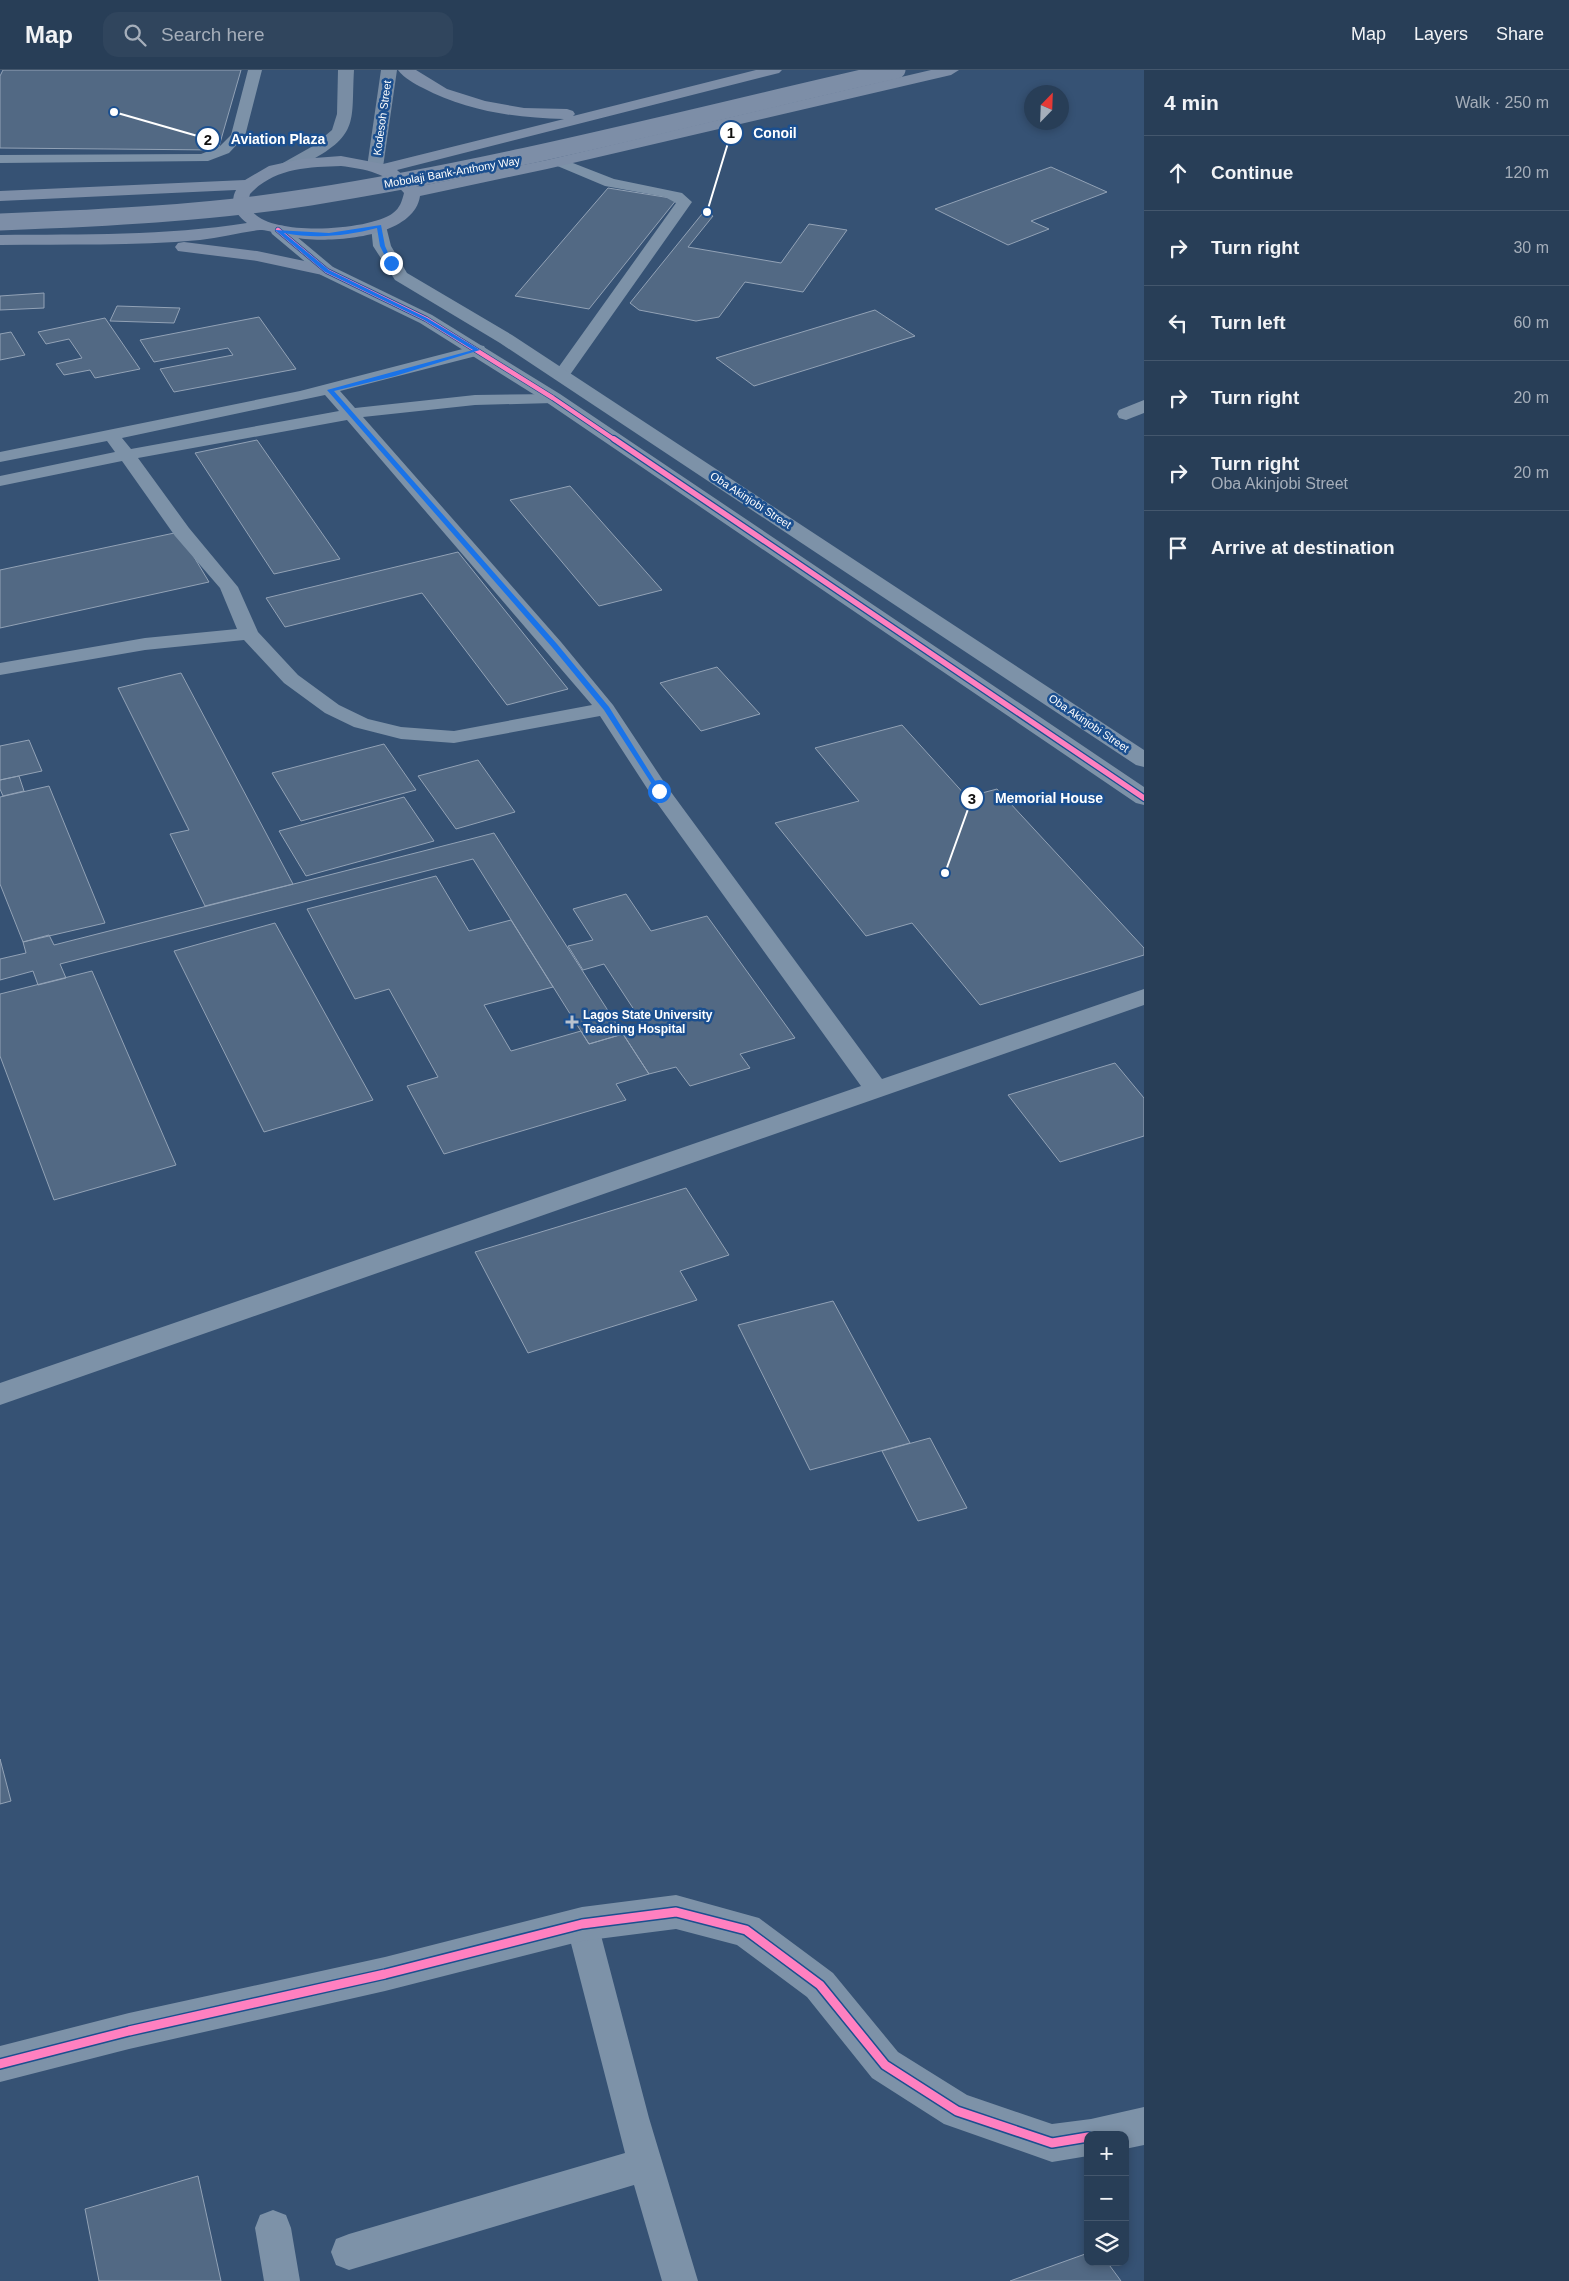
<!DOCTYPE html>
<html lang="en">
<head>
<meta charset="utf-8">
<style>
  body { margin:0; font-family:Helvetica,sans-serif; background:#30455d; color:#f1f3f6 }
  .controls { position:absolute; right:15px; bottom:15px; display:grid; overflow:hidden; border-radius:10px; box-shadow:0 2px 8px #0003 }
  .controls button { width:45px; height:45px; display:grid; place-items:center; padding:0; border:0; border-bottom:1px solid #44576d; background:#283e57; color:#f1f3f6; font:25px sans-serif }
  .compass { position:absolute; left:1024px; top:15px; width:45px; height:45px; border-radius:50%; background:#283e57; box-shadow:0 2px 8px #0003; rotate:23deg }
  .stop { position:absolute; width:15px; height:15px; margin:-11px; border:4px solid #1a73e8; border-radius:50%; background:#fff }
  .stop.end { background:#1a73e8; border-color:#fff; box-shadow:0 1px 5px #0008 }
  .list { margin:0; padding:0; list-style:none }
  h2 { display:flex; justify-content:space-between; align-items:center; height:65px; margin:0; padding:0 20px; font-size:21px }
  h2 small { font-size:16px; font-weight:400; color:#a5aeba }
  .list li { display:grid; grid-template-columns:32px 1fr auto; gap:15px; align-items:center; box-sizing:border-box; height:75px; padding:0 20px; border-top:1px solid #44576d }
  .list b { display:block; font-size:19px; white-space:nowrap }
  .list p { margin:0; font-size:16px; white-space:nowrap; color:#a5aeba }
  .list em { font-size:16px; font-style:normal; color:#a5aeba }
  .icon { flex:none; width:28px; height:28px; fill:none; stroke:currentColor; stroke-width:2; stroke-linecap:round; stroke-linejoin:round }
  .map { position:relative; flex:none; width:1144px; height:2211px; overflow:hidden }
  header { display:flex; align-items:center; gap:30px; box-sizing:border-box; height:70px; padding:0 25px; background:#283e57; border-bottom:1px solid #44576d }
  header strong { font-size:24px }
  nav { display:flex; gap:28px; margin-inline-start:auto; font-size:18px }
  .search { width:350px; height:45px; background:#30455d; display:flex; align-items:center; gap:12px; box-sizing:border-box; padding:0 18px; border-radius:15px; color:#a5aeba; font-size:19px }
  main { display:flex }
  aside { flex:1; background:#283e57 }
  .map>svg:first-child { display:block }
  .building { fill:#526984; stroke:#92a2b6 }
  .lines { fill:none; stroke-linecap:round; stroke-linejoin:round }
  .service { fill:#7d92a8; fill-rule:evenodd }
  .minor { fill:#7d92a8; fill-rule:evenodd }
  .tertiary { fill:#7d92a8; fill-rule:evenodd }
  .secondary { fill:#798da4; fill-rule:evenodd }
  .primary { fill:#7d8ea7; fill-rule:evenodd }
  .primary-bridge { stroke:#7d8ea7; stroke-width:17 }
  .cycleway-far2-casing { stroke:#1b4f8f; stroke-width:6 }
  .cycleway-far1-casing { stroke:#1b4f8f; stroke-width:8 }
  .cycleway-casing { stroke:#1b4f8f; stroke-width:12 }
  .cycleway-far2 { stroke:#ff80c0; stroke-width:4.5 }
  .cycleway-far1 { stroke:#ff80c0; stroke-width:5.5 }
  .cycleway { stroke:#ff80c0; stroke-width:9 }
  .route { fill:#1a73e8 }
  .poi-dot { fill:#b9c2ce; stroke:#1b4f8f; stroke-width:2 }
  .labels { text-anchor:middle; stroke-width:5; stroke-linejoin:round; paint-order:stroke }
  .far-street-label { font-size:11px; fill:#fff; stroke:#1b4f8f }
  .poi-label { font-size:12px; font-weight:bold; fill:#fff; stroke:#1b4f8f; text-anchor:start }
  .leader { fill:none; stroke:#fff; stroke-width:2 }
  .callout-dot { fill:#fff; stroke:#1b4f8f; stroke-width:2 }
  .mark-label { font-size:15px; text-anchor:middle; font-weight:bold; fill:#111 }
  .callout-label { font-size:14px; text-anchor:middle; font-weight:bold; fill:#fff; stroke:#1b4f8f; stroke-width:5; stroke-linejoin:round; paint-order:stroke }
</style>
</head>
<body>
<header>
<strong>Map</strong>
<div class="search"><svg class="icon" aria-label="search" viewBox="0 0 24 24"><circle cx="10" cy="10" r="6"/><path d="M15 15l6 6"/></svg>Search here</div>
<nav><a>Map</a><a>Layers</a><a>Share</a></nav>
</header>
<main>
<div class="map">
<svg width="1144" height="2211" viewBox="0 0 1144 2211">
  <rect width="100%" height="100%" fill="#365274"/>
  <path class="building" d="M 3,0 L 241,0 L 218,80 L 0,78 L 0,6 Z
    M 1051,97 L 1107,122 L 1031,151 L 1049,159 L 1008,175 L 935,139 Z
    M 608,118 L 677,129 L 589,239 L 515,226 Z
    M 702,144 L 713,146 L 688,177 L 781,193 L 809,154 L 847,160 L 803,222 L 745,212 L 719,247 L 696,251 L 639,240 L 630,233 Z
    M 44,223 L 44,238 L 0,240 L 0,226 Z
    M 117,236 L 180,238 L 174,253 L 110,251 Z
    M 875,240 L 915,266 L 754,316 L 716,288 Z
    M 259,247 L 296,299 L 174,322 L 160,299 L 233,285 L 228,278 L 154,292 L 140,270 Z
    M 105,248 L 140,299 L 95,308 L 90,300 L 64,305 L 56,294 L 82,288 L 69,269 L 46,274 L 38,262 Z
    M 11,262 L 25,285 L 0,290 L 0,264 Z
    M 257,370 L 340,489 L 274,504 L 195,383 Z
    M 570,416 L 662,520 L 599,536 L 510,430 Z
    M 179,462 L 209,512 L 0,558 L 0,500 Z
    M 458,482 L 568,619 L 507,635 L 422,523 L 285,557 L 266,528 Z
    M 717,597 L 760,644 L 701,661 L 660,613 Z
    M 181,603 L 293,814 L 205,836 L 170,764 L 189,760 L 118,618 Z
    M 902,655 L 967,727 L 997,719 L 1144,878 L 1144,885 L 980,935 L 912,853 L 866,866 L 775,753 L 859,731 L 815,678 Z
    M 29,670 L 42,701 L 0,710 L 0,676 Z
    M 384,674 L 416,720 L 301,751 L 272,703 Z
    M 478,690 L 515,742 L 456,759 L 418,706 Z
    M 19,706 L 24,721 L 3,726 L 0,719 L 0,710 Z
    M 49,716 L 105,853 L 23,872 L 0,814 L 0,727 Z
    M 404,727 L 434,771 L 306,806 L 279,761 Z
    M 494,763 L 623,964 L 589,974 L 473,789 L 60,894 L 66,908 L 38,915 L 33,901 L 0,910 L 0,889 L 26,883 L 23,872 L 49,865 L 54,875 Z
    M 436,806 L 469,861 L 511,850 L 553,917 L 484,935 L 511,981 L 581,961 L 589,974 L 623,964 L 649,1004 L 616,1014 L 626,1030 L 444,1084 L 407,1016 L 438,1007 L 389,919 L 355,929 L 307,839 Z
    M 626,824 L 651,861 L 707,846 L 795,968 L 740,984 L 750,998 L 690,1016 L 676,997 L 649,1004 L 623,964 L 646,958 L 604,894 L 583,900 L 568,876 L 593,870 L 573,839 Z
    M 275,853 L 373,1030 L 264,1062 L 174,881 Z
    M 92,901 L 176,1095 L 54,1130 L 0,986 L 0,924 Z
    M 1115,993 L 1144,1028 L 1144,1066 L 1060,1092 L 1008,1025 Z
    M 686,1118 L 729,1185 L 680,1201 L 697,1230 L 528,1283 L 475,1182 Z
    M 833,1231 L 910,1373 L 810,1400 L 738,1255 Z
    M 930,1368 L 967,1438 L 918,1451 L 882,1381 Z
    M 0,1689 L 11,1731 L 0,1734 Z
    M 198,2106 L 221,2211 L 99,2211 L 85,2139 Z
    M 1088,2183 L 1088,2192 L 1107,2192 L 1121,2211 L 1010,2211 Z"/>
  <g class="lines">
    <path class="service" d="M 248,0 L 262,0 L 245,66 L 229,83 L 208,91 L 0,93 L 0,85 L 201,84 L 219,77 L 231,65 Z
      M 560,88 L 614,109 L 682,123 L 692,132 L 567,309 L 555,309 L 553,305 L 676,133 L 665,127 L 605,116 L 555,95 L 553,92 L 555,89 Z
      M 478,275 L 484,276 L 486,280 L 484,284 L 340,321 L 355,338 L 475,325 L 559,324 L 562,328 L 559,332 L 553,333 L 475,335 L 363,347 L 561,572 L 613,635 L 668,718 L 882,1009 L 1144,919 L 1144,935 L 0,1335 L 0,1313 L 861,1016 L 652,726 L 600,646 L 454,673 L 401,669 L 354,657 L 325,643 L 284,613 L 244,570 L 145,580 L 0,605 L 0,593 L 145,568 L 237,559 L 220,518 L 175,466 L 122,391 L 0,416 L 0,406 L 115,382 L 107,371 L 0,392 L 0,382 L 300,321 ZM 325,325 L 339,341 L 131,379 L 122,368 ZM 347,350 L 592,635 L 454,661 L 401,657 L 368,649 L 339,635 L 298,605 L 258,562 L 238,517 L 189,458 L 138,388 Z
      M 582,1839 L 594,1843 L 598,1854 L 649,2048 L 698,2211 L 662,2211 L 634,2115 L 349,2200 L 336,2195 L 331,2182 L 336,2169 L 349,2164 L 625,2083 L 566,1854 L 570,1843 Z
      M 273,2140 L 286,2145 L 291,2158 L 300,2211 L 264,2211 L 255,2158 L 260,2145 Z"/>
    <path class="minor" d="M 1144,330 L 1144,343 L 1126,350 L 1119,348 L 1117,344 L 1119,340 Z
      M 676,1825 L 759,1848 L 833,1903 L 898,1982 L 967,2025 L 1052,2054 L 1091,2049 L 1144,2037 L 1144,2075 L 1125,2079 L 1125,2065 L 1088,2065 L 1088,2086 L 1052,2092 L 944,2054 L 872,2008 L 807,1927 L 737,1875 L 676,1859 L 582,1871 L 385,1921 L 129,1979 L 0,2012 L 0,1976 L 129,1943 L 385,1887 L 582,1837 Z"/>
    <path class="tertiary" d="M 379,151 L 385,152 L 391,176 L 407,203 L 512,265 L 1144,680 L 1144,697 L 1136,695 L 500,273 L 395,210 L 373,176 L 371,156 L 373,152 Z
      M 278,155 L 284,156 L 333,197 L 432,245 L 560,324 L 1144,717 L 1144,735 L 1136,733 L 546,332 L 420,253 L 321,205 L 272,164 L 270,160 L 272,156 Z"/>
    <path class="secondary" d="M 338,0 L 354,0 C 351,50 360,64 310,91 C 301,96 292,103 281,100 L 279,97 L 281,94 L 313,76 L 332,60 L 337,44 Z
      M 381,0 L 397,0 L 383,97 L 375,102 L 367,97 Z"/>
    <path class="primary" d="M 398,0 L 416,0 L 447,19 L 485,31 L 524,38 L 567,39 L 573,41 L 575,44 L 573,46 L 756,0 L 782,0 L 779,3 L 397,100 L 416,117 L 547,90 L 931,0 L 959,0 L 951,5 L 547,99 L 420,126 C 414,167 336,172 305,169 C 292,168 270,160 260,160 C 240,162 220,168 200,170 C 134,176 67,174 0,175 L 0,165 C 83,164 165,166 247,153 C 236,145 229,133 236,120 L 0,131 L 0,121 L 245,110 L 269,96 L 301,89 L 341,86 L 383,94 L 564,49 C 515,48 467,41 423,18 C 415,14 404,8 398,0 ZM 341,96 C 365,99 388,103 404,123 C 402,131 400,138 393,143 C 368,163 235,170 250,124 C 274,98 308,97 341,96 Z
      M 184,172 L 257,181 L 333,197 L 336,201 L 333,205 L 327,206 L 257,191 L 178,181 L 175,177 L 178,173 Z"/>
    <path class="primary-bridge" d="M 0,152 C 104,148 208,143 310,127 C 508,96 702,44 897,0"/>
    <g class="cycleway-far2-casing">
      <path id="cycleway-far2" d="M 278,160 L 327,201 L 426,249 L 553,328 L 615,370"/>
    </g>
    <g class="cycleway-far1-casing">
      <path id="cycleway-far1" d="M 614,369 L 1144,728"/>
    </g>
    <g class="cycleway-casing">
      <path id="cycleway" d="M 0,1994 L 129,1961 L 385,1904 L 582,1854 L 676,1842 L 746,1860 L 820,1915 L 885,1995 L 957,2041 L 1052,2073 L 1088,2067"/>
    </g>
    <use href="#cycleway-far2" class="cycleway-far2"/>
    <use href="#cycleway-far1" class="cycleway-far1"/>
    <use href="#cycleway" class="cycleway"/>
  </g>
  <path class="route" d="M 381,155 L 385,176 L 393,194 L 389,194 L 380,176 L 377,158 C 346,166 316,169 284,163 L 329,200 L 427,248 L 480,280 L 395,306 L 334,321 L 557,574 L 609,637 L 662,722 L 657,722 L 604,640 L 552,577 L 327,320 L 473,280 L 424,250 L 325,202 L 275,160 L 329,163 Z"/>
  <path class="poi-dot" d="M569.5 944.5h5v5h5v5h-5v5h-5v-5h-5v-5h5z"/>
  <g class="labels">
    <g class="far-street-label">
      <text transform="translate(382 48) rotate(-82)" y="4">Kodesoh Street</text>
      <text transform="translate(452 102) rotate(-10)" y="4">Mobolaji Bank-Anthony Way</text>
      <text transform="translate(751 430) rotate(33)" y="4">Oba Akinjobi Street</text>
      <text transform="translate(1089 653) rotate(34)" y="4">Oba Akinjobi Street</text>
    </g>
    <g class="poi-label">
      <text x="583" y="949">Lagos State University<tspan x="583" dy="14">Teaching Hospital</tspan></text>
    </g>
  </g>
  <path class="leader" d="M707 142L731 63M114 42L208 69M945 803L972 728"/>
  <g class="callout-dot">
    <circle cx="707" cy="142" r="5"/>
    <circle cx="114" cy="42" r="5"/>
    <circle cx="945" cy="803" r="5"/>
    <circle cx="731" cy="63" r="12"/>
    <circle cx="208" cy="69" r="12"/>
    <circle cx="972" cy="728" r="12"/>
  </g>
  <g class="mark-label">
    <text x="731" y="68">1</text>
    <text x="208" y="75">2</text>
    <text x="972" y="734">3</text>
  </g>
  <g class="callout-label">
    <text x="775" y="68">Conoil</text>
    <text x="278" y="74">Aviation Plaza</text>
    <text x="1049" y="733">Memorial House</text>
  </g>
</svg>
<div class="controls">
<button>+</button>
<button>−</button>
<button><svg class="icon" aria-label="layers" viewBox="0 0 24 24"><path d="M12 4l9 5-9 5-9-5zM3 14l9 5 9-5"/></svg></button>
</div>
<svg class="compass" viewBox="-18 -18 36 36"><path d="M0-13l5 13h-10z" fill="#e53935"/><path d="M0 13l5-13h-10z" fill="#a5aeba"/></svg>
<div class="stop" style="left:659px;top:721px"></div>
<div class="stop end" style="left:391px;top:193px"></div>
</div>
<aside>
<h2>4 min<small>Walk · 250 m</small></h2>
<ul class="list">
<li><svg class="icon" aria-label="ahead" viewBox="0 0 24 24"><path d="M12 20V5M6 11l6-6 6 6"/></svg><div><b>Continue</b></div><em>120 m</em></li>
<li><svg class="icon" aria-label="right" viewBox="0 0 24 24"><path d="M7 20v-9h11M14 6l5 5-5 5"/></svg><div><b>Turn right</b></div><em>30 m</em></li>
<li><svg class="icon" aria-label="left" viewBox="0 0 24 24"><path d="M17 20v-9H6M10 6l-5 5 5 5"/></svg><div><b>Turn left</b></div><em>60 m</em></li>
<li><svg class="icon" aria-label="right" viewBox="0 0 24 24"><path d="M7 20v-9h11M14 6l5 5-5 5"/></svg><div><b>Turn right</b></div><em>20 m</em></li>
<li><svg class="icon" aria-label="right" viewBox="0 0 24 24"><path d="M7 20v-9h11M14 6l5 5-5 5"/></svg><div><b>Turn right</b><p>Oba Akinjobi Street</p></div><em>20 m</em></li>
<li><svg class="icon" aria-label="arrive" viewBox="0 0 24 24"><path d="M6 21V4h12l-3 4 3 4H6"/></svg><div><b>Arrive at destination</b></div></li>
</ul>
</aside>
</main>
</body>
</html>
